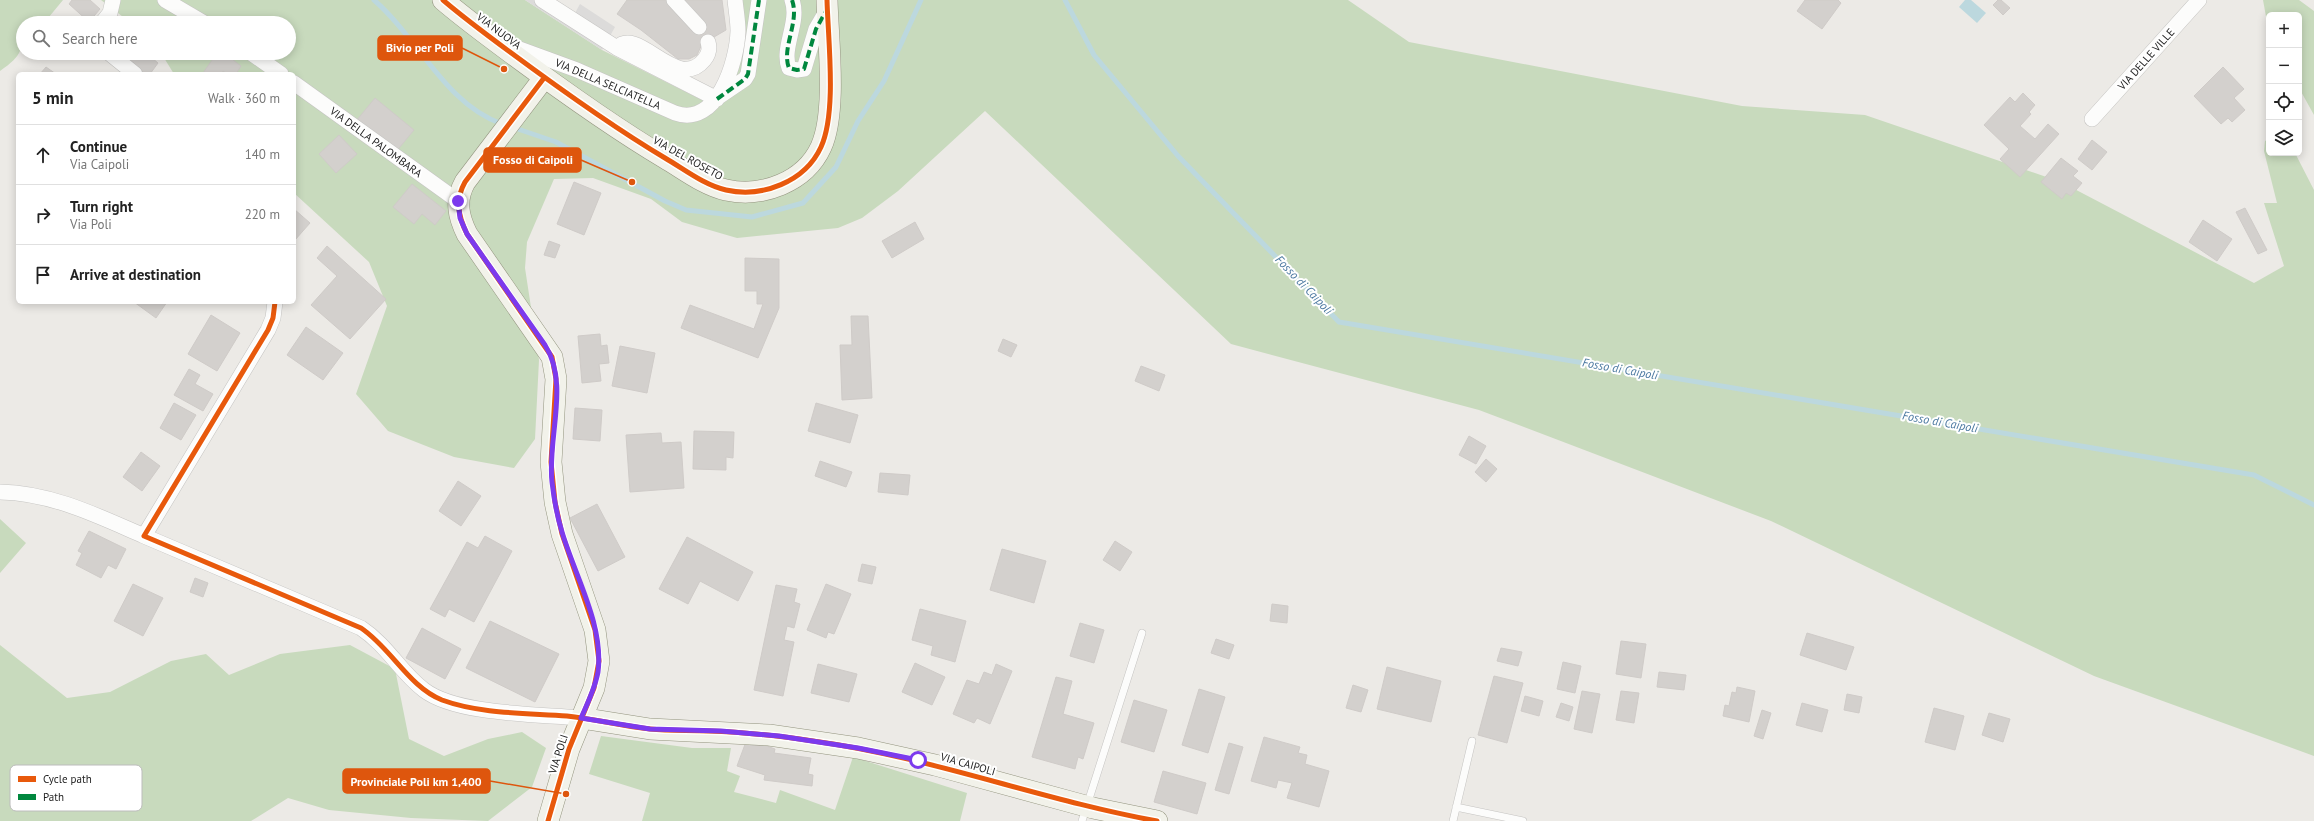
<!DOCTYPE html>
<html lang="en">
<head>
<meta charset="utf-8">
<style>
  body { margin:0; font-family:"PT Sans",sans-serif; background:#f6f6f6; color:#222 }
  .controls { position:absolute; right:12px; top:12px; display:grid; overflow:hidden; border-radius:6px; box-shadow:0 2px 10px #0003 }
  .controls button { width:36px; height:36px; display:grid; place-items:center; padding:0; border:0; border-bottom:1px solid #e0e0e0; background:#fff; color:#222; font:20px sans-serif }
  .stop { position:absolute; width:12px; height:12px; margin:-9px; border:3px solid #7c3aed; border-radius:50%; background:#fff }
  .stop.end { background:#7c3aed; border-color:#fff; box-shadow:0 1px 4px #0008 }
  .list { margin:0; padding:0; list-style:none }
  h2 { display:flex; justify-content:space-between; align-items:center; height:52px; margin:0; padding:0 16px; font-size:17px }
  h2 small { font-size:13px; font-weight:400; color:#767676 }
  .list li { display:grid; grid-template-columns:26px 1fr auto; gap:12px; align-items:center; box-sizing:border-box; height:60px; padding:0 16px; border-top:1px solid #e0e0e0 }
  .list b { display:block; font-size:15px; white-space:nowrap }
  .list p { margin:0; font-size:13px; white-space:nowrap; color:#767676 }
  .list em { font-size:13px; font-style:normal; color:#767676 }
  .icon { flex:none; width:22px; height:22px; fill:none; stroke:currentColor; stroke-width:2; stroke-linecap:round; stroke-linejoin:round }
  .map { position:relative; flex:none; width:2314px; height:821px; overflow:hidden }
  .search { position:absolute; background:#fff; box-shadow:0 2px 10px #0003; left:16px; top:16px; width:280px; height:44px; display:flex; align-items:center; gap:10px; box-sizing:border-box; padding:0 14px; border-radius:22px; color:#767676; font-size:15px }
  .panel { position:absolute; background:#fff; box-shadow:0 2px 10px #0003; left:16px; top:72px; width:280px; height:232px; border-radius:6px }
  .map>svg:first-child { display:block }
  .forest { fill:#c8dabd }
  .parking { fill:#dcdbda }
  .water { fill:#bcd8de }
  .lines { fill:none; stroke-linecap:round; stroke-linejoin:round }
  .stream { stroke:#bcd8de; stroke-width:5 }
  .building { fill:#d3d0cd; stroke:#cfcbc8 }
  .lane-casing { stroke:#c5c4c2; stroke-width:8 }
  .street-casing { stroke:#c5c4c2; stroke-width:16 }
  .secondary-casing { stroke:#93947f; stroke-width:22 }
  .lane { stroke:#fcfcfb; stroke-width:7 }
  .street { stroke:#fcfcfb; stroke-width:15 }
  .secondary { stroke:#f2f2ea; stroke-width:21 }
  .quiet { stroke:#00873e; stroke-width:4; stroke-dasharray:8 4; stroke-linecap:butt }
  .cycleway-casing { stroke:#fff; stroke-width:8 }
  .cycleway { stroke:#e8590c; stroke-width:5 }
  .route { stroke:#7c3aed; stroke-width:5 }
  .labels { text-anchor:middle; stroke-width:4; stroke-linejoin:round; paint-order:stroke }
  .street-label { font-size:11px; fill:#1e1e1e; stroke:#fff }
  .water-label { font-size:12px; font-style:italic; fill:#4c79a1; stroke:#fff }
  .key { fill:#fff; stroke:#bcbcbc; stroke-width:1 }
  .key-label { font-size:11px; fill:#1e1e1e }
  .leader { fill:none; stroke:#de560d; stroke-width:1.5 }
  .callout-dot { fill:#de560d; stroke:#fff; stroke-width:1.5 }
  .callout { fill:#de560d; stroke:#de560d; stroke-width:1.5 }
  .callout-label { font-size:12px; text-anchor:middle; font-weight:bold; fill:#fff }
</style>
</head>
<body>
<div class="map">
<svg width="2314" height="821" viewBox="0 0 2314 821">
  <rect width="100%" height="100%" fill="#eceae6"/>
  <path class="forest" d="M 0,0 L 63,0 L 44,23 L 23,23 C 23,49 23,55 0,71 Z
    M 101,0 L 525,0 L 602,50 L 702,100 L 719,95 L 733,58 L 735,0 L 1348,0 L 1409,42 L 1742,106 L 1865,115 L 2061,182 L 2254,283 L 2284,266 L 2264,203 L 2277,203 L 2264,151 L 2265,141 L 2269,139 L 2269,153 L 2295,153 L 2314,190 L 2314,756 L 2094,676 L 1771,521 L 1479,410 L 1231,344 L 985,111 L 898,191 L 862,218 L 838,228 L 737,238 L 682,222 L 651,199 L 593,178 L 554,179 L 527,242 L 525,268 L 539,360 L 535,439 L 514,468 L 454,457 L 388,431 L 356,394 L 387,306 L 369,262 L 294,193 L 294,74 L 174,74 L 161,53 L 289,53 L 289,23 L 131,23 Z
    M 2263,0 L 2299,0 L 2314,11 L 2314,115 L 2299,88 L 2299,15 L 2269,15 L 2269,33 Z
    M 0,519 L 26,543 L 0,573 Z
    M 0,645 L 67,698 L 110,692 L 171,661 L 206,654 L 229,675 L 280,654 L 350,645 L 395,669 L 409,739 L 444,756 L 488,739 L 522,732 L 546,748 L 532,787 L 488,821 L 411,818 L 329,810 L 288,798 L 251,821 L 0,821 Z
    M 601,736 L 692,748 L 731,748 L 727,771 L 740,776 L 734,792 L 776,803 L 780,790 L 835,810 L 853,757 L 967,793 L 960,821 L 642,821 L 650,793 L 589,774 Z"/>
  <path class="parking" d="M 525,0 L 536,0 L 605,45 L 602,50 Z
    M 580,4 L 615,27 L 610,36 L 575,13 Z"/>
  <path class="water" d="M 1965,0 L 1971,0 L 1986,13 L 1977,23 L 1959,7 Z"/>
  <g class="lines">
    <path class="stream" d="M 374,0 C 418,38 445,104 502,124
      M 1065,0 L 1094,55 L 1178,156 L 1339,322 L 2254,475 L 2314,505
      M 512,127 L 556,142 L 665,201 L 686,210 L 752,217 L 803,203 L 836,167 L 858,121 L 884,81 L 921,0"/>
  </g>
  <path class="building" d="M 72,0 L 90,0 L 100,9 L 89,22 L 69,4 Z
    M 627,0 L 722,0 L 726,30 L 702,44 L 697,55 L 689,59 L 678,59 L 641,30 L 617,14 Z
    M 1805,0 L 1838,0 L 1841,3 L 1822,29 L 1797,11 Z
    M 1998,0 L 2001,0 L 2010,8 L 2003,15 L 1993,5 Z
    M 118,53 L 146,53 L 158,63 L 150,74 L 144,74 Z
    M 217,53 L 224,53 L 241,66 L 236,74 L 227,74 L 223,71 L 221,74 L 203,73 Z
    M 46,67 L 56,74 L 40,74 Z
    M 2223,67 L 2244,89 L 2234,98 L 2245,110 L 2232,122 L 2228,118 L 2221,124 L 2194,96 Z
    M 2023,93 L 2035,105 L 2029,112 L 2031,114 L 2020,126 L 2035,139 L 2048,124 L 2059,134 L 2020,177 L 2000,159 L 2009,149 L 1984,125 L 2010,97 L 2015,102 Z
    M 375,98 L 414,130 L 395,153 L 356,121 Z
    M 339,135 L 357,154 L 336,173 L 319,154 Z
    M 2092,140 L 2107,152 L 2092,170 L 2078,159 Z
    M 2061,158 L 2078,171 L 2073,176 L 2082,183 L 2071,196 L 2066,193 L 2062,199 L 2041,182 Z
    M 574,182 L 601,193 L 584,235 L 557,224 Z
    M 412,184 L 446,211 L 435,225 L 422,214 L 414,224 L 393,207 Z
    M 2245,208 L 2267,250 L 2258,254 L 2236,212 Z
    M 294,209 L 310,223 L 295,240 L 294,239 Z
    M 2203,220 L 2232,239 L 2217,261 L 2189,242 Z
    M 915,222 L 924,239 L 892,258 L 882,241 Z
    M 549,241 L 560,245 L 555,258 L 544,255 Z
    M 327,246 L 386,299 L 350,339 L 311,305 L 337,276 L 317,258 Z
    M 745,258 L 779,259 L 779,308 L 758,358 L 681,328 L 690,305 L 754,329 L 763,304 L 757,304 L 757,291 L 745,291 Z
    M 134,302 L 167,302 L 156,318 Z
    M 211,315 L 240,333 L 217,371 L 188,354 Z
    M 851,316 L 868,316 L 872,398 L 842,400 L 840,345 L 852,345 Z
    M 306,327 L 343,353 L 323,380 L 287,355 Z
    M 600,334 L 601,346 L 607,345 L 609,363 L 599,364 L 601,381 L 582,383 L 578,336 Z
    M 1003,339 L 1017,345 L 1011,357 L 998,351 Z
    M 620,346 L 655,353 L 647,393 L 612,386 Z
    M 1141,366 L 1165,375 L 1159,391 L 1135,381 Z
    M 189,369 L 200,375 L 195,384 L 213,394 L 203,411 L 174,395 Z
    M 174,403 L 196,415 L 181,440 L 160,428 Z
    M 816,403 L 858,415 L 850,443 L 808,431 Z
    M 575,408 L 602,410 L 600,441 L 573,439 Z
    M 694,431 L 734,432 L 733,458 L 726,457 L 726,470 L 693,469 Z
    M 661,433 L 662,443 L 681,442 L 684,488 L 630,492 L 626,435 Z
    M 1469,436 L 1486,446 L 1476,464 L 1459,455 Z
    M 141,452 L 160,466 L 142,491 L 123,477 Z
    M 1486,459 L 1497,469 L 1486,482 L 1475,472 Z
    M 820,461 L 852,472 L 846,487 L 815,476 Z
    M 880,473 L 910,475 L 908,495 L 878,492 Z
    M 458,481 L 481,496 L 461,526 L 439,511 Z
    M 597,504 L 625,557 L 598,571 L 570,518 Z
    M 89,531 L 126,549 L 116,569 L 108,565 L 101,578 L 76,565 L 82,553 L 78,551 Z
    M 485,536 L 512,551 L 474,622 L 449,609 L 445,617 L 430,609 L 467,542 L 478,548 Z
    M 687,537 L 753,572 L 738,601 L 700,581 L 688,604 L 659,589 Z
    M 1115,541 L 1132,552 L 1120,571 L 1103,560 Z
    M 1002,549 L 1046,561 L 1034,603 L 990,590 Z
    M 862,564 L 876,567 L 872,584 L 858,581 Z
    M 195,578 L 208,583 L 203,597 L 190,592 Z
    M 133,584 L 163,598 L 143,636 L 114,621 Z
    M 826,584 L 851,594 L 834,634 L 828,632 L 826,638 L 807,630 Z
    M 776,585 L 797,589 L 794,602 L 800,604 L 794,628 L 787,626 L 784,640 L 794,642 L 783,696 L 754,690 Z
    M 1272,604 L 1288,606 L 1287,623 L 1270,621 Z
    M 920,609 L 966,621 L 955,662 L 931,655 L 933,646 L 912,640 Z
    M 490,621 L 559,654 L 535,702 L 466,668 Z
    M 1080,623 L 1104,630 L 1094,663 L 1070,656 Z
    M 422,628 L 461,649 L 445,679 L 406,658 Z
    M 1807,633 L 1854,647 L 1846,670 L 1800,655 Z
    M 1216,639 L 1234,645 L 1229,659 L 1211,653 Z
    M 1621,641 L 1646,644 L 1641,678 L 1616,674 Z
    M 1501,648 L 1522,652 L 1518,666 L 1497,661 Z
    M 1563,662 L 1581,666 L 1575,693 L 1557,689 Z
    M 915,663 L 945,677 L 932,705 L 902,692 Z
    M 818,664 L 857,674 L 849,702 L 811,693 Z
    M 996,664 L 1012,671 L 990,724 L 977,718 L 974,723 L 953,714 L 967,680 L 979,684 L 984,672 L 992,675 Z
    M 1387,667 L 1441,681 L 1431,722 L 1377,709 Z
    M 1659,672 L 1686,675 L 1684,690 L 1657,687 Z
    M 1494,676 L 1523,683 L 1507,743 L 1478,735 Z
    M 1056,677 L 1072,681 L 1063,714 L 1094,723 L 1083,759 L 1078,757 L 1075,769 L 1032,757 Z
    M 1353,685 L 1368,690 L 1361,712 L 1346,708 Z
    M 1737,687 L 1755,691 L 1749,722 L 1723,716 L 1725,705 L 1729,706 L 1732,692 L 1736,693 Z
    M 1199,689 L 1225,697 L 1208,753 L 1182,745 Z
    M 1582,691 L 1600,694 L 1592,733 L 1574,729 Z
    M 1621,691 L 1639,693 L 1634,723 L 1616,720 Z
    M 1847,694 L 1862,697 L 1859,713 L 1844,710 Z
    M 1525,696 L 1543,701 L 1539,716 L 1521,711 Z
    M 1134,700 L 1167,710 L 1154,752 L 1121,742 Z
    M 1561,703 L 1573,707 L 1569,721 L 1556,717 Z
    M 1802,703 L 1828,710 L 1822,732 L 1796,725 Z
    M 1934,708 L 1964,716 L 1955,750 L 1925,742 Z
    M 1762,710 L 1771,713 L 1763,739 L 1754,736 Z
    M 1989,713 L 2010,719 L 2003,742 L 1982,735 Z
    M 1264,737 L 1300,747 L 1298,753 L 1307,755 L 1305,764 L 1329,771 L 1319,807 L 1287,798 L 1292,783 L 1278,780 L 1276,788 L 1251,781 Z
    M 747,739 L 775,749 L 774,753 L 811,758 L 808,774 L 813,775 L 812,786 L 764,780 L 765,775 L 737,766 Z
    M 1229,743 L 1243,747 L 1229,794 L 1215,790 Z
    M 1163,771 L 1206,783 L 1197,814 L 1154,802 Z"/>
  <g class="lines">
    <g class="lane-casing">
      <path id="lane" d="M 1456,807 L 1523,821
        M 1082,821 L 1142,633
        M 1453,821 L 1472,741"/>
    </g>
    <g class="street-casing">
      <path id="street" d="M 165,0 L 204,23
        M 542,0 L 617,48 L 717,99
        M 674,0 L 699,27
        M 792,0 C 800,22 781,48 789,68 L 797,70 L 804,69 L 816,29 L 827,10
        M 102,23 L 110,13 L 113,0
        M 506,44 L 577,70 L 675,113 C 717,128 737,62 738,31 C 738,21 736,10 735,0
        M 617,48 C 638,25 677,93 704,60 C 709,54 710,49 708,42
        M 109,53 L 135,74
        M 251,53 L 281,74
        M 294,83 L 458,201
        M 717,98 L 745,79 L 748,74 L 759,0
        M 2092,119 L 2199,0
        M 275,302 L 273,318 L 268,330 L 144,536 L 361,628 C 388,646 400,672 424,690 C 457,715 539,714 581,718
        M 0,492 C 52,493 98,516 144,536"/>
    </g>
    <g class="secondary-casing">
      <path id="secondary" d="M 443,0 C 464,18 487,35 510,52 C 560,89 611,126 665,158 C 684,169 704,185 726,190 C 762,198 805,182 821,147 C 837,112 828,40 827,0
        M 544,78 L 465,182 C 455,200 458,216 467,234 L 552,357 L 556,379 L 551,462 L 555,502 L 562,534 L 595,630 L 599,661 L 594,688 L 569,749 L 548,821
        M 581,718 L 650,729 L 769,735 L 858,748 L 935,765 L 1093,808 L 1157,821"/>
    </g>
    <use href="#lane" class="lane"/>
    <use href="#street" class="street"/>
    <use href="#secondary" class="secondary"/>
    <path class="quiet" d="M 792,0 C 800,22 781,48 789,68 L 797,70 L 804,69 L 816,29 L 826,11
      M 717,99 L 745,79 L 748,74 L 759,0"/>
    <g class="cycleway-casing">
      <path id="cycleway" d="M 443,0 C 464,18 487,35 510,52 C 560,89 611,126 665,158 C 684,169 704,185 726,190 C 762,198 805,182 821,147 C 837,112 828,40 827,0
        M 544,78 L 465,182 C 455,200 458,216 467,234 L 552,357 L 556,379 L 551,462 L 555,502 L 562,534 L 595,630 L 599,661 L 594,688 L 569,749 L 548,821
        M 275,302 L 273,318 L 268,330 L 144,536 L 361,628 C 391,648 409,687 442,700 C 480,714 526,713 567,716 C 595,719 622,726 650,729 C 670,731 689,730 709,731 C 744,732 779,736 813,741 C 931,757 1041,800 1157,821"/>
    </g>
    <use href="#cycleway" class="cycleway"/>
  </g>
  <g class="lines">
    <path class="route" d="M 458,201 L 460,218 L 467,234 L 545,345 C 570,384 547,438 552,482 C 554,499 557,516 562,532 C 575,576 604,625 598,672 C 595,688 588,703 581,718 L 650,729 L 721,731 L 779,736 L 858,748 L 918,760"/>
  </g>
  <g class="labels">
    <g class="street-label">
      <text transform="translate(499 31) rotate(37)" y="4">VIA NUOVA</text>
      <text transform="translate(2146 59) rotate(-48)" y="4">VIA DELLE VILLE</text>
      <text transform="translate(608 84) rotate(23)" y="4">VIA DELLA SELCIATELLA</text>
      <text transform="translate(376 142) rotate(36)" y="4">VIA DELLA PALOMBARA</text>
      <text transform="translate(688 158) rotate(29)" y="4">VIA DEL ROSETO</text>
      <text transform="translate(558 754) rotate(-72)" y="4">VIA POLI</text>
      <text transform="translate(968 764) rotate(16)" y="4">VIA CAIPOLI</text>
    </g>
    <g class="water-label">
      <text transform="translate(1304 285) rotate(46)" y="4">Fosso di Caipoli</text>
      <text transform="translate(1620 369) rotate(10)" y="4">Fosso di Caipoli</text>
      <text transform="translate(1940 422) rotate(10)" y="4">Fosso di Caipoli</text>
    </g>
  </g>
  <rect x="10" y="765" width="132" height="46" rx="6" class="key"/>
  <rect x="18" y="776" width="18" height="6" fill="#e8590c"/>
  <rect x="18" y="794" width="18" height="6" fill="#00873e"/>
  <g class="key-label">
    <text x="43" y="783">Cycle path</text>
    <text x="43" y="801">Path</text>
  </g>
  <path class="leader" d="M504 69L462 48M632 182L581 160M566 794L490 781"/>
  <g class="callout-dot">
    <circle cx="504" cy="69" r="4"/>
    <circle cx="632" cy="182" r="4"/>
    <circle cx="566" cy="794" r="4"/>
  </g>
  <g class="callout">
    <rect x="378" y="36" width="84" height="24" rx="4"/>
    <rect x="484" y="148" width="97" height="24" rx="4"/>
    <rect x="343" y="769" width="147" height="24" rx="4"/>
  </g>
  <g class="callout-label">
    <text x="420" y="52">Bivio per Poli</text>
    <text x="533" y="164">Fosso di Caipoli</text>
    <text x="416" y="786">Provinciale Poli km 1,400</text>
  </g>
</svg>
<div class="controls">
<button>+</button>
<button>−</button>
<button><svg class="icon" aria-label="locate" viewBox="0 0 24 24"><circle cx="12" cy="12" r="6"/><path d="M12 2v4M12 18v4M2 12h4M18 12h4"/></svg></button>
<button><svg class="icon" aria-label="layers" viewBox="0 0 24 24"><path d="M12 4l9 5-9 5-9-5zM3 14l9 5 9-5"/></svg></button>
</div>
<div class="stop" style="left:918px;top:760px"></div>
<div class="stop end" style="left:458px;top:201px"></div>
<div class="search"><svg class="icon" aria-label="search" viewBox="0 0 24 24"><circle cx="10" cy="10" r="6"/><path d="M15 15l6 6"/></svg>Search here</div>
<section class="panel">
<h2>5 min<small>Walk · 360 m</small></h2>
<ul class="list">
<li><svg class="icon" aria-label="ahead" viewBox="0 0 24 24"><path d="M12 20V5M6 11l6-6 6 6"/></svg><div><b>Continue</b><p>Via Caipoli</p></div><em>140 m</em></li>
<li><svg class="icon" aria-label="right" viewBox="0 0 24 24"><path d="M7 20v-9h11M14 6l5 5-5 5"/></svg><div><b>Turn right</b><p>Via Poli</p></div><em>220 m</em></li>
<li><svg class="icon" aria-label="arrive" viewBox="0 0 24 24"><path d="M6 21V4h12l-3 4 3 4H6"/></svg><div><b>Arrive at destination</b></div></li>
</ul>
</section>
</div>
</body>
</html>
